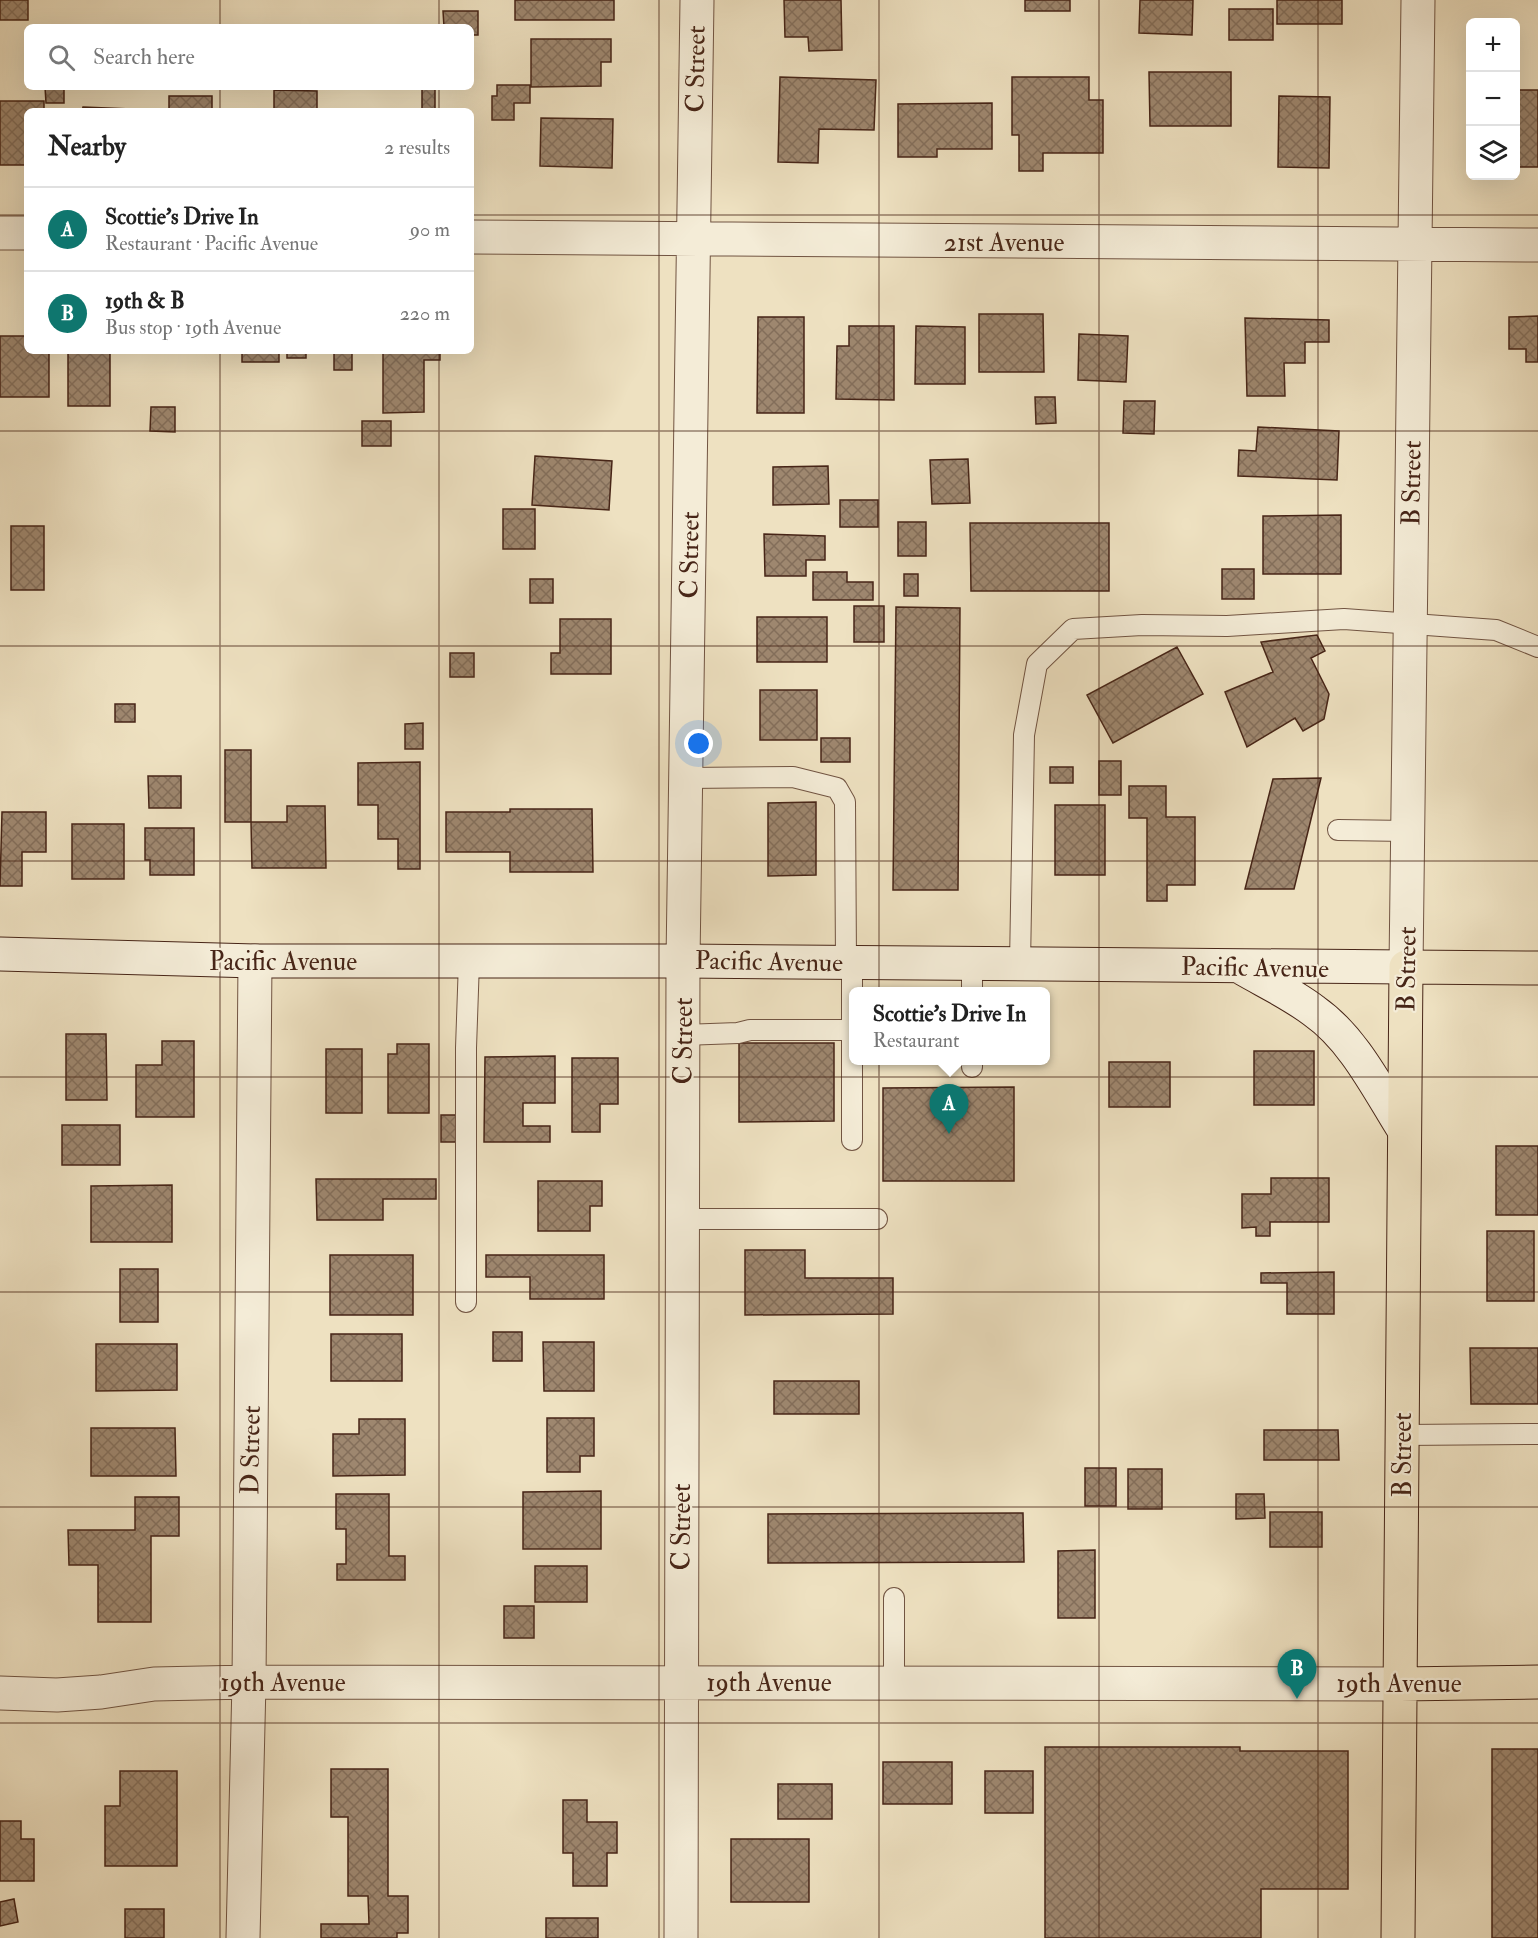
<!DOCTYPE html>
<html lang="en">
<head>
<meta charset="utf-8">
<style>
  body { margin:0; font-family:"IM FELL Double Pica",serif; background:#f2f2f2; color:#222 }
  .controls { position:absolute; right:18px; top:18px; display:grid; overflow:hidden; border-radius:9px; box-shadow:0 6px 24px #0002 }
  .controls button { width:54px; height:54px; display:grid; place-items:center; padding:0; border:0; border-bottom:2px solid #e0e0e0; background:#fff; color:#222; font:30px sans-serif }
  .you { position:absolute; left:699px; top:744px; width:21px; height:21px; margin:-15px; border:4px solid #fff; border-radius:50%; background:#1a73e8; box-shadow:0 0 0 9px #1a73e833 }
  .badge { display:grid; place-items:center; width:39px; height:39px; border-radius:50%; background:#0f766e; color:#fff; font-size:20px; font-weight:700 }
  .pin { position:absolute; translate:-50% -50px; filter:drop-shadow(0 2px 3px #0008) }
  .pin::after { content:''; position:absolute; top:32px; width:21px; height:18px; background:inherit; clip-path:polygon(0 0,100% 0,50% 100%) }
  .popup { position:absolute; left:849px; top:987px; width:201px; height:78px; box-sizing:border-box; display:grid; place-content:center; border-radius:9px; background:#fff; filter:drop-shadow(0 2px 4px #0005); font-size:20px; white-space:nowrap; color:#767676 }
  .popup b { font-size:22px; color:#222 }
  .popup::after { content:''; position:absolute; left:50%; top:100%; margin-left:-12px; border:12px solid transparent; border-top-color:#fff }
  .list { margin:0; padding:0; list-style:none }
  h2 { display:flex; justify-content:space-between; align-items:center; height:78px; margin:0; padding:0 24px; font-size:26px }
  h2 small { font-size:20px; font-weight:400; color:#767676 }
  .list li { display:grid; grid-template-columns:39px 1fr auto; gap:18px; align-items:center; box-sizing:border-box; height:84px; padding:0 24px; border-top:2px solid #e0e0e0 }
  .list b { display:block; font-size:22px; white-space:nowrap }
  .list p { margin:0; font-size:20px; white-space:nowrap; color:#767676 }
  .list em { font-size:20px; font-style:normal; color:#767676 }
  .icon { flex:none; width:33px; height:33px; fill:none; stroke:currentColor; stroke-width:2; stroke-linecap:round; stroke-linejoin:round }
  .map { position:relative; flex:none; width:1538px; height:1938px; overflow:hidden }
  .search { position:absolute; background:#fff; box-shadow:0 6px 24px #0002; left:24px; top:24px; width:450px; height:66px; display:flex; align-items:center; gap:15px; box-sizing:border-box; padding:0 21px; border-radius:9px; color:#767676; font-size:22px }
  .panel { position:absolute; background:#fff; box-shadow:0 6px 24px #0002; left:24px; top:108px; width:450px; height:246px; border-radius:9px }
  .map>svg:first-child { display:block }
  .building { fill:url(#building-cross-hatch); stroke:#472517; stroke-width:1.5 }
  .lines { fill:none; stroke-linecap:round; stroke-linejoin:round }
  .service-casing { stroke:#715442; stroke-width:22 }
  .minor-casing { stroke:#715442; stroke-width:35 }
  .secondary-casing { stroke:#472517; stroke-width:35 }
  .primary-casing { stroke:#472517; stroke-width:35 }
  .service { stroke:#f4ecd7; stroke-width:20 }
  .minor { stroke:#f4ecd7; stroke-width:33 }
  .secondary { stroke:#f4ecd7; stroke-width:33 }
  .primary { stroke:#eee1c1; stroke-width:33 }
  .grid { fill:none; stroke:#472517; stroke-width:1.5; stroke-opacity:0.55 }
  .labels { text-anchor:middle; stroke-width:4.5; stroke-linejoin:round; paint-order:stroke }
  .street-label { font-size:26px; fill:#472517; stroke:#f4ecd7 }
</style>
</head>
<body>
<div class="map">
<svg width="1538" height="1938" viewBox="0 0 1538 1938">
  <defs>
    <pattern id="building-cross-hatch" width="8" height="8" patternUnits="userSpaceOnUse" patternTransform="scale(1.5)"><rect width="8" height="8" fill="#9e876f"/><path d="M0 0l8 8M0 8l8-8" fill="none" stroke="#836e5a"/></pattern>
  </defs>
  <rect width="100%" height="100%" fill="#eee1c1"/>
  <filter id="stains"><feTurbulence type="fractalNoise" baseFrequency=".00333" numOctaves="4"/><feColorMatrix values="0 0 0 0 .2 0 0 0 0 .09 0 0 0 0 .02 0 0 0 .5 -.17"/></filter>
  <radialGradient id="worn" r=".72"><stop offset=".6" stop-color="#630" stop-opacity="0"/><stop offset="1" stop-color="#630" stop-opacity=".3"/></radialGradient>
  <path class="building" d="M 0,0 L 28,0 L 28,20 L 0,20 Z
    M 515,0 L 614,0 L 614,20 L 515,20 Z
    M 784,0 L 841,0 L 842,50 L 809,51 L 808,37 L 785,37 Z
    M 1025,0 L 1070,0 L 1070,11 L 1025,11 Z
    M 1140,0 L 1193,0 L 1192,35 L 1139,33 Z
    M 1277,0 L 1342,0 L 1342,24 L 1277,24 Z
    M 1229,9 L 1273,9 L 1273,40 L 1229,40 Z
    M 443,11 L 478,11 L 478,35 L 471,35 L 471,27 L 444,27 Z
    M 531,39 L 611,39 L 611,62 L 601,62 L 601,86 L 531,87 Z
    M 1149,72 L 1231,72 L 1231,126 L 1150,126 Z
    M 780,77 L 876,80 L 874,130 L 819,129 L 818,163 L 778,162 Z
    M 1012,77 L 1089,77 L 1089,100 L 1103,100 L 1103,153 L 1043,153 L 1043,171 L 1019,171 L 1019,135 L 1012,135 Z
    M 497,85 L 530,85 L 530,103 L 514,103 L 514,120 L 492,120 L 492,96 L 497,96 Z
    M 45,87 L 64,87 L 64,103 L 46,103 Z
    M 422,87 L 435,87 L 435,109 L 422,109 Z
    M 274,90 L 317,91 L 317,111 L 274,111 Z
    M 1516,90 L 1538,90 L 1538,167 L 1516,167 Z
    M 169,96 L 212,96 L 212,111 L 169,111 Z
    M 1279,96 L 1330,97 L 1329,168 L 1278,167 Z
    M 0,101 L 44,101 L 44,111 L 27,111 L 27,165 L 0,165 Z
    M 992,103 L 992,149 L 937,149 L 937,157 L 898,157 L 898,104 Z
    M 83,107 L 131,109 L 131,111 L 82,111 Z
    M 541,118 L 613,119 L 612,168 L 540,166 Z
    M 979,314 L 1043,314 L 1044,372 L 979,372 Z
    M 1538,316 L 1538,362 L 1526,362 L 1526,349 L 1509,349 L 1509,317 Z
    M 758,317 L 804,317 L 804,413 L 757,413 Z
    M 1245,318 L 1329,320 L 1329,342 L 1305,342 L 1305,363 L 1284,363 L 1285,396 L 1247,396 Z
    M 849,326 L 894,326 L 894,400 L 836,399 L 837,346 L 849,346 Z
    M 916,326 L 965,327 L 965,384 L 915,384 Z
    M 1079,334 L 1128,336 L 1126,382 L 1078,380 Z
    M 0,336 L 27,336 L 27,351 L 49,351 L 49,397 L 0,397 Z
    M 68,351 L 110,351 L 110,406 L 68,406 Z
    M 242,351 L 279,351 L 279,362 L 242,362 Z
    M 287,351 L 306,351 L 306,358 L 287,358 Z
    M 334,351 L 352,351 L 352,370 L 334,370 Z
    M 383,351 L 440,351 L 440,360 L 424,360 L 424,412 L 383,413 Z
    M 1035,397 L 1055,397 L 1056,423 L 1036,424 Z
    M 1124,401 L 1155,401 L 1154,434 L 1123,433 Z
    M 151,407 L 175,407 L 175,432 L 150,431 Z
    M 362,421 L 391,421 L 391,446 L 362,446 Z
    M 1258,427 L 1339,431 L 1337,480 L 1238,476 L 1239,450 L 1256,451 Z
    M 535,456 L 612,461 L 609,510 L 532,505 Z
    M 968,459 L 970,503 L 932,504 L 930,460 Z
    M 828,466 L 829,504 L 773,505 L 773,467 Z
    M 840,500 L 878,500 L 878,527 L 840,527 Z
    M 503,509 L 535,509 L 535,549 L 503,549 Z
    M 1341,515 L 1341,574 L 1263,574 L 1263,516 Z
    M 898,522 L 926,522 L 926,556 L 898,556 Z
    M 970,523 L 1109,523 L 1109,591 L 971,591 Z
    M 11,526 L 44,526 L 44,590 L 11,590 Z
    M 764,534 L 825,536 L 825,560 L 806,560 L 806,576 L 765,576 Z
    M 1222,569 L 1254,569 L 1254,599 L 1222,599 Z
    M 813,572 L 847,572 L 847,582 L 873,582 L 873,600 L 813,600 Z
    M 904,574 L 918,574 L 918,596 L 904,596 Z
    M 530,579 L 553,579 L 553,603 L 530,603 Z
    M 854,606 L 884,606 L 884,642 L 854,642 Z
    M 896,607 L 960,608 L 958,890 L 893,890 Z
    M 757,617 L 827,617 L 827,662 L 757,662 Z
    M 560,619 L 611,619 L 611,674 L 551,674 L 551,653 L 560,653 Z
    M 1317,635 L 1325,651 L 1311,658 L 1329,694 L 1324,719 L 1303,731 L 1295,718 L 1247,747 L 1225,692 L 1273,672 L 1261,642 Z
    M 1177,647 L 1203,694 L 1113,743 L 1087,695 Z
    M 450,653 L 474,653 L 474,677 L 450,677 Z
    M 760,690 L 817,690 L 817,740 L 760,740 Z
    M 115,704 L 135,704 L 135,722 L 115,722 Z
    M 423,723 L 423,749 L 405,749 L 405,724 Z
    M 821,738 L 850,738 L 850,762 L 821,762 Z
    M 225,750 L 251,750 L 251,822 L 225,822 Z
    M 1099,761 L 1121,761 L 1121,795 L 1099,795 Z
    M 420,762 L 420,869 L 398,869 L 398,839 L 378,839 L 378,805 L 358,805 L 358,763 Z
    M 1050,767 L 1073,767 L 1073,783 L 1050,783 Z
    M 148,776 L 181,776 L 181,808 L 149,808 Z
    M 1321,778 L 1294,889 L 1245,889 L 1273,779 Z
    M 1129,786 L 1166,786 L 1166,817 L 1195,817 L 1195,885 L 1167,885 L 1167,901 L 1147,901 L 1147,818 L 1129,818 Z
    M 816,802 L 816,875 L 768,876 L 768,803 Z
    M 1055,805 L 1105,805 L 1105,875 L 1055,875 Z
    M 287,806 L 325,806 L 326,868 L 252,868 L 251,822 L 287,822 Z
    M 510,809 L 592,809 L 593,872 L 510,872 L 510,852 L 446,852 L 446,812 L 510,812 Z
    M 2,812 L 46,812 L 46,852 L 22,852 L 22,886 L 0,886 Z
    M 72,824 L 124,824 L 124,879 L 72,879 Z
    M 145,828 L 194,828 L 194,875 L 150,875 L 150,860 L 145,860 Z
    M 66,1034 L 106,1034 L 107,1100 L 66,1100 Z
    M 162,1041 L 194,1041 L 194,1117 L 136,1117 L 136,1065 L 162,1065 Z
    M 739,1043 L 834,1043 L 834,1121 L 739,1122 Z
    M 397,1044 L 429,1044 L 429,1113 L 388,1113 L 388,1054 L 397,1054 Z
    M 326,1049 L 362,1049 L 362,1113 L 326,1113 Z
    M 1254,1051 L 1314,1051 L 1314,1105 L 1254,1105 Z
    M 555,1056 L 555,1103 L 523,1103 L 523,1126 L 550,1126 L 550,1142 L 484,1142 L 485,1057 Z
    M 572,1058 L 618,1058 L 618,1104 L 600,1104 L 600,1132 L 572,1132 Z
    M 1109,1062 L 1170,1062 L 1170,1107 L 1109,1107 Z
    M 1014,1087 L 1014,1181 L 883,1181 L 883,1088 Z
    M 441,1115 L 457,1115 L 458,1142 L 441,1142 Z
    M 62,1125 L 120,1125 L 120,1165 L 62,1165 Z
    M 1496,1146 L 1538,1146 L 1538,1215 L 1496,1215 Z
    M 1271,1178 L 1329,1178 L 1329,1222 L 1270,1222 L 1270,1236 L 1256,1236 L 1256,1227 L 1242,1228 L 1242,1194 L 1271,1194 Z
    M 316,1179 L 436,1179 L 436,1199 L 383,1199 L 383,1220 L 317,1220 Z
    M 538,1181 L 602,1181 L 602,1206 L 590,1206 L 590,1231 L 538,1231 Z
    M 172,1185 L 172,1242 L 91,1242 L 91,1186 Z
    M 1487,1231 L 1534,1231 L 1534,1301 L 1487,1301 Z
    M 745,1250 L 805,1250 L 805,1278 L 893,1278 L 893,1314 L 745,1315 Z
    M 330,1255 L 413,1255 L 413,1315 L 330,1315 Z
    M 486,1255 L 604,1255 L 604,1299 L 530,1299 L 530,1277 L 486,1277 Z
    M 120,1269 L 158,1269 L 158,1322 L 120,1322 Z
    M 1334,1272 L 1334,1314 L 1287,1314 L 1287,1283 L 1261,1283 L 1261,1273 Z
    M 493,1332 L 522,1332 L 522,1361 L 493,1361 Z
    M 331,1334 L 402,1334 L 402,1381 L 331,1381 Z
    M 543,1342 L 594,1342 L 594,1391 L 544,1391 Z
    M 96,1344 L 177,1344 L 177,1390 L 96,1391 Z
    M 1470,1348 L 1538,1348 L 1538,1404 L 1471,1404 Z
    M 774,1381 L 859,1381 L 859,1414 L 774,1414 Z
    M 547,1418 L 594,1418 L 594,1456 L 580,1456 L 580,1472 L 547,1472 Z
    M 359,1419 L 405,1419 L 405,1475 L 333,1476 L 333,1434 L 359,1434 Z
    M 91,1428 L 175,1428 L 176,1476 L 91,1476 Z
    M 1264,1430 L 1338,1430 L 1339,1460 L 1264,1460 Z
    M 1085,1468 L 1116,1468 L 1116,1506 L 1085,1506 Z
    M 1128,1469 L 1162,1469 L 1162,1509 L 1128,1509 Z
    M 601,1491 L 601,1549 L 523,1549 L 523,1492 Z
    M 336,1494 L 389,1494 L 389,1556 L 405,1556 L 405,1580 L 337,1580 L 337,1564 L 346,1564 L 346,1529 L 336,1529 Z
    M 1236,1494 L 1264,1494 L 1265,1518 L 1236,1519 Z
    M 135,1497 L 179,1497 L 179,1536 L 151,1536 L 151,1622 L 98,1622 L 98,1565 L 69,1565 L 68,1530 L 135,1530 Z
    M 1270,1512 L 1322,1512 L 1322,1547 L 1270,1547 Z
    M 1023,1513 L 1024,1562 L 768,1563 L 768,1514 Z
    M 1095,1550 L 1095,1618 L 1058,1618 L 1058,1551 Z
    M 535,1566 L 587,1566 L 587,1602 L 535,1602 Z
    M 504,1606 L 534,1606 L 534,1638 L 504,1638 Z
    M 1045,1747 L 1240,1747 L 1240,1751 L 1348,1751 L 1348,1889 L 1261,1889 L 1261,1938 L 1045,1938 Z
    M 1492,1749 L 1538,1749 L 1538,1938 L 1492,1938 Z
    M 883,1762 L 952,1762 L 952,1804 L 883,1804 Z
    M 331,1769 L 388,1769 L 388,1896 L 408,1896 L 408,1933 L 397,1933 L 397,1938 L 321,1938 L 321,1924 L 369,1924 L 368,1896 L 348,1896 L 348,1817 L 331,1817 Z
    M 120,1771 L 177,1771 L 177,1866 L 105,1866 L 105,1806 L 120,1806 Z
    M 985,1771 L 1033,1771 L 1033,1813 L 985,1813 Z
    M 778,1784 L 832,1784 L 832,1819 L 778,1819 Z
    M 563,1800 L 587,1800 L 587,1822 L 617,1822 L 617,1853 L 607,1853 L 607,1886 L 573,1886 L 573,1853 L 563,1853 Z
    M 0,1821 L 21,1821 L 21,1839 L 34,1839 L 34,1881 L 0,1881 Z
    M 731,1839 L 809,1839 L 809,1902 L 731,1902 Z
    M 14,1899 L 18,1922 L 0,1926 L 0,1902 Z
    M 125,1909 L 164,1909 L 164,1938 L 125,1938 Z
    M 546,1918 L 598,1918 L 598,1938 L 546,1938 Z"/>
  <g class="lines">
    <g class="service-casing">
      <path id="service" d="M 686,778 L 793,777 L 837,788 L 845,802 L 846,962
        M 1338,830 L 1408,831
        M 852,962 L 852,1140
        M 972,963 L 972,992
        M 1020,964 L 1024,735 L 1037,664 L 1073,629 L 1142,625 L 1227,626 L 1344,619 L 1496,630 L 1538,647
        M 683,1035 L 738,1033 L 750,1030 L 852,1030
        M 972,1067 L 972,1060
        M 683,1219 L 877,1219
        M 466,1302 L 466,1048 L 469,961
        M 1402,1435 L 1538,1434
        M 894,1683 L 894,1598"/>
    </g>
    <g class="minor-casing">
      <path id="minor" d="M 0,233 L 27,233
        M 471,237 L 1538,245
        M 1406,967 L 1418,0
        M 0,1693 L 57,1695 L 101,1692 L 154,1684 L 249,1682 L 1400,1684
        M 243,1938 L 249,1682 L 255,961
        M 681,1938 L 683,961 L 697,0"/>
    </g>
    <g class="secondary-casing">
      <path id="secondary" d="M 0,954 L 255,961 L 683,961 L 1406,967
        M 1242,968 C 1266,982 1292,994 1314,1011 C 1354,1039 1378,1089 1404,1130"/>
    </g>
    <g class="primary-casing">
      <path id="primary" d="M 1400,1684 L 1538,1682
        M 1398,1938 L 1406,967 L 1538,968"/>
    </g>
    <use href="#service" class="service"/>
    <use href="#minor" class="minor"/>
    <use href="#secondary" class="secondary"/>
    <use href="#primary" class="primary"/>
  </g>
  <path class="grid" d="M 220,0 L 220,27M 439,0 L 439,27M 659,0 L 659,1938M 879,0 L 879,1938M 1099,0 L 1099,1938M 1318,0 L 1318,1938M 220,87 L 220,111M 439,87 L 439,111M 0,215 L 27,215M 471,215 L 1538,215M 220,351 L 220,1938M 439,351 L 439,1938M 0,431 L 1538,431M 0,646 L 1538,646M 0,861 L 1538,861M 0,1077 L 1538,1077M 0,1292 L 1538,1292M 0,1507 L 1538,1507M 0,1723 L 1538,1723"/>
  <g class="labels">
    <g class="street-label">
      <text transform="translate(695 69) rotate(-89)" y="9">C Street</text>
      <text x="1004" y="251">21st Avenue</text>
      <text transform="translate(1411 483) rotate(-89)" y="9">B Street</text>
      <text transform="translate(689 555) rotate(-89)" y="9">C Street</text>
      <text x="283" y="970">Pacific Avenue</text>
      <text transform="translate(769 961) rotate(1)" y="9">Pacific Avenue</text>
      <text transform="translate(1255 967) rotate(1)" y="9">Pacific Avenue</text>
      <text transform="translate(1406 969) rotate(-89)" y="9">B Street</text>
      <text transform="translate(683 1041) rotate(-90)" y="9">C Street</text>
      <text transform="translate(250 1450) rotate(-89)" y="9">D Street</text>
      <text transform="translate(1402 1455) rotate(-90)" y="9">B Street</text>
      <text transform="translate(681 1527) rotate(-90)" y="9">C Street</text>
      <text x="283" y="1691">19th Avenue</text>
      <text x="769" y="1691">19th Avenue</text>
      <text x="1399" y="1692">19th Avenue</text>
    </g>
  </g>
  <rect width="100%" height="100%" filter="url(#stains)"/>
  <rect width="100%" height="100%" fill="url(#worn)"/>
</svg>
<div class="controls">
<button>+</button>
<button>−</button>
<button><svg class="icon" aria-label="layers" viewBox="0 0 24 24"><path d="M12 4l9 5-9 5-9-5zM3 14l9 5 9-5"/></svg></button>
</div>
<div class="you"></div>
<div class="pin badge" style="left:949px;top:1134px">A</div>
<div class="popup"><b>Scottie's Drive In</b>Restaurant</div>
<div class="pin badge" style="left:1297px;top:1699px">B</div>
<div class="search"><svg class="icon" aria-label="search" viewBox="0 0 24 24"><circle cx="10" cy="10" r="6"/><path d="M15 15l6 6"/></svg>Search here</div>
<section class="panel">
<h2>Nearby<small>2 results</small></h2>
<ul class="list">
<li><span class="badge">A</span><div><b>Scottie's Drive In</b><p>Restaurant · Pacific Avenue</p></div><em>90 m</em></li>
<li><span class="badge">B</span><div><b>19th &amp; B</b><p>Bus stop · 19th Avenue</p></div><em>220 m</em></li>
</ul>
</section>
</div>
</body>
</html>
